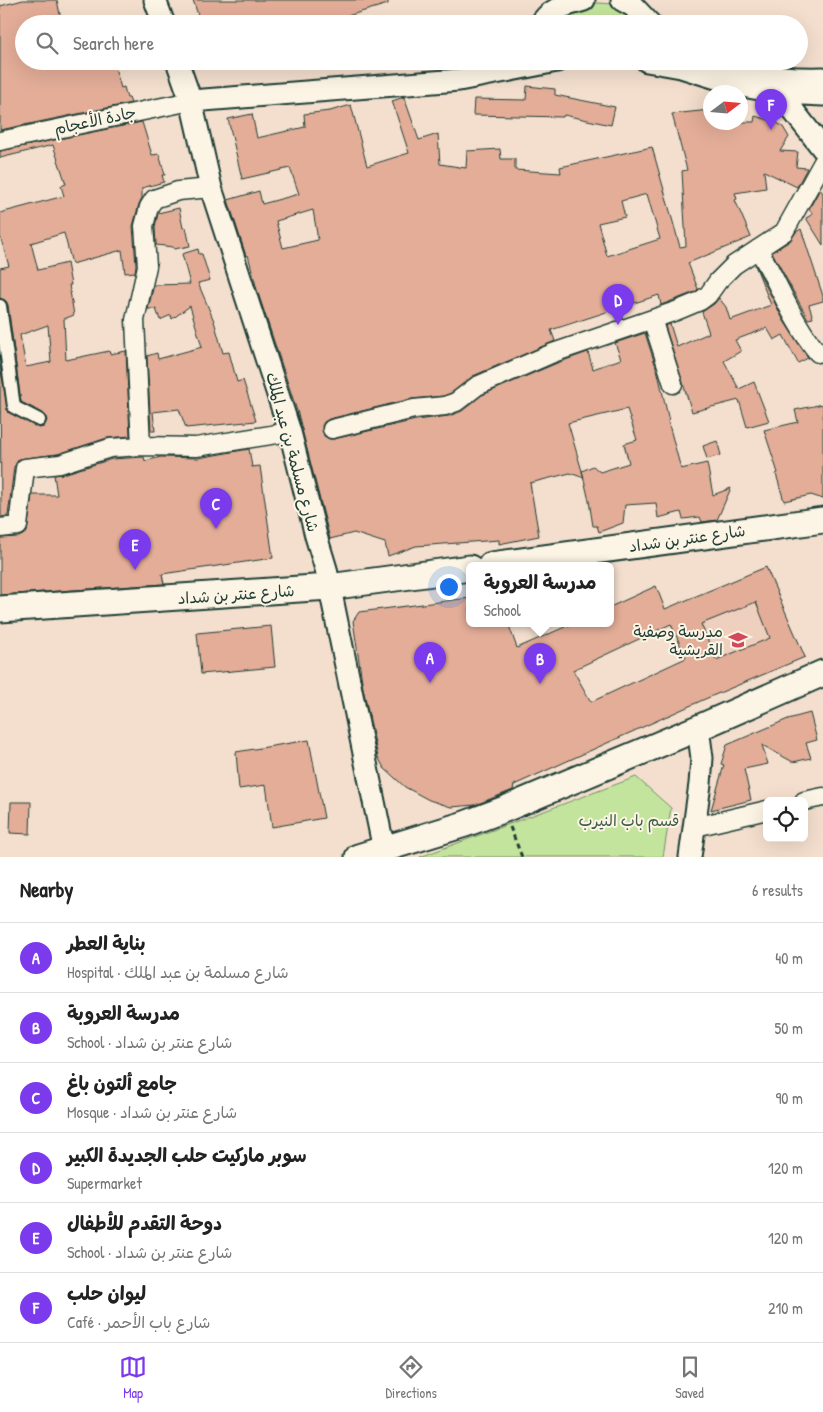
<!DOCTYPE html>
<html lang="en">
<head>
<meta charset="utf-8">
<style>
  body { margin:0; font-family:"Patrick Hand","Playpen Sans Arabic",sans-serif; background:#f6f6f6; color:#222 }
  .controls { position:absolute; right:15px; bottom:15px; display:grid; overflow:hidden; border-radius:8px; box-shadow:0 5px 20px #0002 }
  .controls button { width:45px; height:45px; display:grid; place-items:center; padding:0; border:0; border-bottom:1px solid #e0e0e0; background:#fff; color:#222; font:25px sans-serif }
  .compass { position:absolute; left:703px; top:85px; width:45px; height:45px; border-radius:50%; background:#fff; box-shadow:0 5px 20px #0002; rotate:74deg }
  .you { position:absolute; left:448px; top:586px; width:18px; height:18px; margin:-12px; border:4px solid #fff; border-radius:50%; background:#1a73e8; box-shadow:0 0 0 8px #1a73e833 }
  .badge { display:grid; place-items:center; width:32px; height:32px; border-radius:50%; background:#7c3aed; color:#fff; font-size:16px; font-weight:700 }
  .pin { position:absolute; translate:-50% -41px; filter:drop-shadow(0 1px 2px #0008) }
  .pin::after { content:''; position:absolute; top:26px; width:18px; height:15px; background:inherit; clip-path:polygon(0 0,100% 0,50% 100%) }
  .popup { position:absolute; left:466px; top:562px; width:148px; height:65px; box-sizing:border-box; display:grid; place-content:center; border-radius:8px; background:#fff; filter:drop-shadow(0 1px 4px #0005); font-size:16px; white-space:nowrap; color:#767676 }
  .popup b { font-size:19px; color:#222 }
  .popup::after { content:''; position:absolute; left:50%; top:100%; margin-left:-10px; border:10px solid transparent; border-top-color:#fff }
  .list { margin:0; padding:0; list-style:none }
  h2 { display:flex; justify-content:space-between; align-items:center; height:65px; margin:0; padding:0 20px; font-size:21px }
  h2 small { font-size:16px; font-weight:400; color:#767676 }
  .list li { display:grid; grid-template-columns:32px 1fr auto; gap:15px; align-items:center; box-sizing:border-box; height:70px; padding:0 20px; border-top:1px solid #e0e0e0 }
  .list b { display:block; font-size:19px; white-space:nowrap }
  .list p { margin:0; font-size:16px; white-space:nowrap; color:#767676 }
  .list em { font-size:16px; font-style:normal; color:#767676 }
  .icon { flex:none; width:28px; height:28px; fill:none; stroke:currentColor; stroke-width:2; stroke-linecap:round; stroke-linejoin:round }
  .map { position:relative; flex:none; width:823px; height:857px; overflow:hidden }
  .search { position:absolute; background:#fff; box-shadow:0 5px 20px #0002; left:15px; right:15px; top:15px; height:55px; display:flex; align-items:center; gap:12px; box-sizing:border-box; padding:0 18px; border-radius:28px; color:#767676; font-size:19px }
  .sheet { height:485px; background:#fff }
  nav { display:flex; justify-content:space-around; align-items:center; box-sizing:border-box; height:70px; border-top:1px solid #e0e0e0; background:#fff; font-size:14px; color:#767676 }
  nav a { display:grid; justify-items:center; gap:2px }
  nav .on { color:#7c3aed }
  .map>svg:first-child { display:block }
  .built { fill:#efd0be }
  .green { fill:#c3e49c; stroke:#719068 }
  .building { fill:#e3ad98; stroke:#1f3d34; fill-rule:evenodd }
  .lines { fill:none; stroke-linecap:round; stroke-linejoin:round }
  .pedestrian-casing { stroke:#1f3d34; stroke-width:16 }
  .minor-casing { stroke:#1f3d34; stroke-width:21 }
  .tertiary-casing { stroke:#1f3d34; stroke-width:25 }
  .secondary-casing { stroke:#1f3d34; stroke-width:29 }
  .path { stroke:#1f3d34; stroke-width:3; stroke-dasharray:5 4; stroke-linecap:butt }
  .pedestrian { stroke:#fcf5e5; stroke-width:12 }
  .minor { stroke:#fcf5e5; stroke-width:18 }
  .tertiary { stroke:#fcf5e5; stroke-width:21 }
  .secondary { stroke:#fcf5e5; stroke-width:25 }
  .labels { text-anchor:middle; stroke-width:4; stroke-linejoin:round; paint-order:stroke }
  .street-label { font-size:16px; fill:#1f3d34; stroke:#fcf5e5 }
  .poi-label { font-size:16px; fill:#1f3d34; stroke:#fcf5e5; text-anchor:end }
  .park-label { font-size:16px; fill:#405e49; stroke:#fcf5e5 }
</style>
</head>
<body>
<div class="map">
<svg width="823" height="857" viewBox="0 0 823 857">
  <rect width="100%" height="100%" fill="#f4dfce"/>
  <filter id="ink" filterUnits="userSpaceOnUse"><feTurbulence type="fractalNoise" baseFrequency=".02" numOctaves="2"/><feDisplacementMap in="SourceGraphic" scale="10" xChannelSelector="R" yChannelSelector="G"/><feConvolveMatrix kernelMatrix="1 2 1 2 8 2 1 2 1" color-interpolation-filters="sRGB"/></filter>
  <g filter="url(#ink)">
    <path class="built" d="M 766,567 L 805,657 L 705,699 L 665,609 Z"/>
    <path class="green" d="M 598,3 L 614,4 L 634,24 L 549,24 L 560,16 Z
      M 636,777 L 671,808 L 663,857 L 420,857 Z"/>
    <path class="building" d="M 23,0 L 57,0 L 62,24 L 24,24 L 24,61 L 113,61 L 121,88 L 124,87 L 127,98 L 129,98 L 131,103 L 0,130 L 0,6 Z
      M 193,0 L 388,0 L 388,4 L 320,24 L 201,24 Z
      M 527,86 L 555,89 L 555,95 L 615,107 L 611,125 L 564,115 L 563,117 L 473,115 L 474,99 L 526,100 Z
      M 404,97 L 419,140 L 438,134 L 440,164 L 466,168 L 467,151 L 500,149 L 501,159 L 515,159 L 515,170 L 561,173 L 560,167 L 652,147 L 680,247 L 686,246 L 682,171 L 687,170 L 672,114 L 710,110 L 710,122 L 754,122 L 755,116 L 776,122 L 783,127 L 789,137 L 780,151 L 798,152 L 796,167 L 807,168 L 797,187 L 764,171 L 766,188 L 735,193 L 737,199 L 735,200 L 751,237 L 688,263 L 698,289 L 695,292 L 661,305 L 659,295 L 551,330 L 555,341 L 473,376 L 451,393 L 443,396 L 411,399 L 329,419 L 324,422 L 322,426 L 324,436 L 329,439 L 334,439 L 416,420 L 449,416 L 462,411 L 482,395 L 557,363 L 588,352 L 593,369 L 621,359 L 615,343 L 645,333 L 658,373 L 669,421 L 668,421 L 681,469 L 707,463 L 713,495 L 731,488 L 717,520 L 702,522 L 700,517 L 683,519 L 681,512 L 658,518 L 656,503 L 625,505 L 623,523 L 599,532 L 597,526 L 593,526 L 589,501 L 582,471 L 593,466 L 600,472 L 629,463 L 624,444 L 637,440 L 627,409 L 568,423 L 584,478 L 570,473 L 530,483 L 539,536 L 499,544 L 499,540 L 416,546 L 388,556 L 385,543 L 354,533 L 330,539 L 298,414 L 257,290 L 248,255 L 246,256 L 228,200 L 259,191 L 262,204 L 299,194 L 290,168 L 242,179 L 228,119 L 252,114 L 257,138 L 305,127 L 304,114 L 330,111 L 351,105 L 367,166 L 409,153 L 392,101 ZM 647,194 L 660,239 L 607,256 L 598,223 L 625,217 L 621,201 ZM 313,210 L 318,240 L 283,248 L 276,221 Z
      M 142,122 L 152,155 L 159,154 L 165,175 L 162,175 L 164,182 L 142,188 L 142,198 L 139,204 L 133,226 L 136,265 L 135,272 L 125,273 L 122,250 L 72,264 L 64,233 L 31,243 L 38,270 L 67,263 L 71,285 L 69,285 L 74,315 L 64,319 L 66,360 L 109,351 L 110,354 L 126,351 L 130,436 L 107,438 L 58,454 L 19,459 L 14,467 L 8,516 L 1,517 L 0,365 L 8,412 L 39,428 L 44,427 L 47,420 L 43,413 L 21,402 L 8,305 L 6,301 L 0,298 L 0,268 L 9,266 L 0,236 L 0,213 L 64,196 L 61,186 L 66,184 L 53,145 L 0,158 L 0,151 ZM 48,325 L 51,362 L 26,367 L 20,335 Z
      M 820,189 L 823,193 L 823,245 L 806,218 L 813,214 L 809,209 Z
      M 179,208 L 183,228 L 186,227 L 190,246 L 174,249 L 173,247 L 156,245 L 155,227 L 158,213 Z
      M 801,229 L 823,296 L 823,301 L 809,305 L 813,318 L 808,319 L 772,252 L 790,241 L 796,232 Z
      M 198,249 L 199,254 L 202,254 L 210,280 L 198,283 L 214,321 L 223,353 L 229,352 L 237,382 L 243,380 L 256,421 L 186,428 L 179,409 L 153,412 L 155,431 L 151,431 L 147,356 L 157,353 L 158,359 L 202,347 L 190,306 L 172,319 L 171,315 L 160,320 L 156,309 L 148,309 L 154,285 L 190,284 L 182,254 Z
      M 755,265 L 784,321 L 808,358 L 798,363 L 783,335 L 774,340 L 767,328 L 735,340 L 741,351 L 724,361 L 739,389 L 754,382 L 769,421 L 747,427 L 739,400 L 692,412 L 665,326 L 670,324 L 677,347 L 709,333 L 702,312 L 714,304 L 719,298 L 726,307 L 730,320 L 771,305 Z
      M 823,404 L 823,499 L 811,495 L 784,501 L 776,474 L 778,473 L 764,430 L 798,422 L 795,410 Z
      M 717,441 L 721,455 L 707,459 L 703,446 Z
      M 249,449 L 252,467 L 260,466 L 273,558 L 162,574 L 164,584 L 0,595 L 0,538 L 19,537 L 27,532 L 32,495 L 57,495 L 54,475 L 63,474 L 112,459 L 144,457 L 145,461 L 161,457 L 198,458 Z
      M 766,567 L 805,657 L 705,699 L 514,785 L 513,790 L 475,805 L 451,807 L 429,800 L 405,787 L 384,768 L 378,757 L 363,688 L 353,621 L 359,612 L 470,598 L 470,623 L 508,623 L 517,648 L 574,623 L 610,623 L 610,607 L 656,586 L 665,609 ZM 756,602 L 770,638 L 716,660 L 701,624 ZM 671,624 L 686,658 L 591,702 L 573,670 Z
      M 271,626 L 275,667 L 201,674 L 197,633 Z
      M 810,713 L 817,740 L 806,743 L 811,758 L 793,762 L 762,745 L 768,764 L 744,769 L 751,800 L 711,810 L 724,765 L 721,764 L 727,745 L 788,719 Z
      M 309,740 L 324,818 L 272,827 L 266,785 L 239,789 L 236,752 Z
      M 11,802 L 31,802 L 30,834 L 10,833 Z"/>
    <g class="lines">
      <g class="pedestrian-casing">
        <path id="pedestrian" d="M 0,306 L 14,407 L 39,420"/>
      </g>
      <g class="minor-casing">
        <path id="minor" d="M 0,141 L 191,101
          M 758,249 C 779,283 792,322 818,353
          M 652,319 L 673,384
          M 332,429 L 414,409 L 445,406 L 456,402 L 477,386 L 553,353 L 676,311 L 700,301 L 708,295 L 718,281 L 734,265 L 784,232 L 823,162
          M 141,446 L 135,320 L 147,266 L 144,226 L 149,207 L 154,199 L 178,191 L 211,188
          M 0,528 L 18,526 L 25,468 L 60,464 L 110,448 L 141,446 L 196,447 L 290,432
          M 804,801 L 823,797
          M 695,827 L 767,810"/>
      </g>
      <g class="tertiary-casing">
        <path id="tertiary" d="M 155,0 L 164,24
          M 622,0 L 633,6 L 650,24
          M 541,24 C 549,8 568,5 584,0
          M 177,61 L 191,101 L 211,188 L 290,432 L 316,536 L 326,569 L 384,850
          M 647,61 L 681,67 L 742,86 L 783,93 L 823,95
          M 718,63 C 752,75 787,79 823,78
          M 783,93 L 795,113 L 823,149
          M 191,101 L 459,80 L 557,61
          M 690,857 L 700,784 L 702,758 L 698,728"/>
      </g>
      <g class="secondary-casing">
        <path id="secondary" d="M 491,565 L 823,520
          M 0,609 L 329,587 L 470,568
          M 358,857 L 465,824 L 505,809 L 698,728 L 823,673"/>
      </g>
      <path class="path" d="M 510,827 L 522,857"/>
      <use href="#pedestrian" class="pedestrian"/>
      <use href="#minor" class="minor"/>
      <use href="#tertiary" class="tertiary"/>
      <use href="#secondary" class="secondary"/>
    </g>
  </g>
  <defs>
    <g id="school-bare" transform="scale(1.5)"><path d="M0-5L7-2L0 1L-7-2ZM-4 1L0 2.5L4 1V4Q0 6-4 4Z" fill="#d1495b" stroke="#fcf5e5" stroke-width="2.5" paint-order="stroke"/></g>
  </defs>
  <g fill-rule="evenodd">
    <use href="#school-bare" x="738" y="640"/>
  </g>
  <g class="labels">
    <g class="street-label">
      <text transform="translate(95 120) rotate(-12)" y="6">جادة الأعجام</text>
      <text transform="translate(293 452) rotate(75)" y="6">شارع مسلمة بن عبد الملك</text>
      <text transform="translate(687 538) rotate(-8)" y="6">شارع عنتر بن شداد</text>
      <text transform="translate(236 594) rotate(-4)" y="6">شارع عنتر بن شداد</text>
    </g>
    <g class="poi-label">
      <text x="723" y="637">مدرسة وصفية<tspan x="723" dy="18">القريشية</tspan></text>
    </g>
    <g class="park-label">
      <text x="629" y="826">قسم باب النيرب</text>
    </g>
  </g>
</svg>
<div class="controls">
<button><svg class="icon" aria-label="locate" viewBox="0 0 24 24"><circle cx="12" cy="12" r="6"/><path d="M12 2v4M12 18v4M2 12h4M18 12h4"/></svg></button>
</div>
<svg class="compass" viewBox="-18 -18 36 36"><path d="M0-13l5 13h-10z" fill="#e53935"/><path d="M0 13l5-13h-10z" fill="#767676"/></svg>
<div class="you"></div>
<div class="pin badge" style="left:430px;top:683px">A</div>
<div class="pin badge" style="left:540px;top:684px">B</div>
<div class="popup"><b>مدرسة العروبة</b>School</div>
<div class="pin badge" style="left:216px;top:529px">C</div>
<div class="pin badge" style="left:618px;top:325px">D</div>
<div class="pin badge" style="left:135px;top:570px">E</div>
<div class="pin badge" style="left:771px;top:130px">F</div>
<div class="search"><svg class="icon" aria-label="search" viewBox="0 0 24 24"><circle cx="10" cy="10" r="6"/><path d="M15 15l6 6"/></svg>Search here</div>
</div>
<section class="sheet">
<h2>Nearby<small>6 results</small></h2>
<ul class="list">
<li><span class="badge">A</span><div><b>بناية العطر</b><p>Hospital · شارع مسلمة بن عبد الملك</p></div><em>40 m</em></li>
<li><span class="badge">B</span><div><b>مدرسة العروبة</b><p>School · شارع عنتر بن شداد</p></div><em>50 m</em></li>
<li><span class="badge">C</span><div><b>جامع ألتون باغ</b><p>Mosque · شارع عنتر بن شداد</p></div><em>90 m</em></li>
<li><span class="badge">D</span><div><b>سوبر ماركيت حلب الجديدة الكبير</b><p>Supermarket</p></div><em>120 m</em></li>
<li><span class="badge">E</span><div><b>دوحة التقدم للأطفال</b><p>School · شارع عنتر بن شداد</p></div><em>120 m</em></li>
<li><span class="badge">F</span><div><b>ليوان حلب</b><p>Café · شارع باب الأحمر</p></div><em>210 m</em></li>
</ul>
</section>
<nav>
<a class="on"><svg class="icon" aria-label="map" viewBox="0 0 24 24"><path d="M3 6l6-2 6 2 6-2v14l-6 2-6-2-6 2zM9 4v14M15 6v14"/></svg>Map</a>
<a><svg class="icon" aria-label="directions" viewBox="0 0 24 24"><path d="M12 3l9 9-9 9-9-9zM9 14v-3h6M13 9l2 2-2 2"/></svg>Directions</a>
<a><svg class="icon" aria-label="saved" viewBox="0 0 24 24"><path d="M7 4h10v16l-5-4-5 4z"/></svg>Saved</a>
</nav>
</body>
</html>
